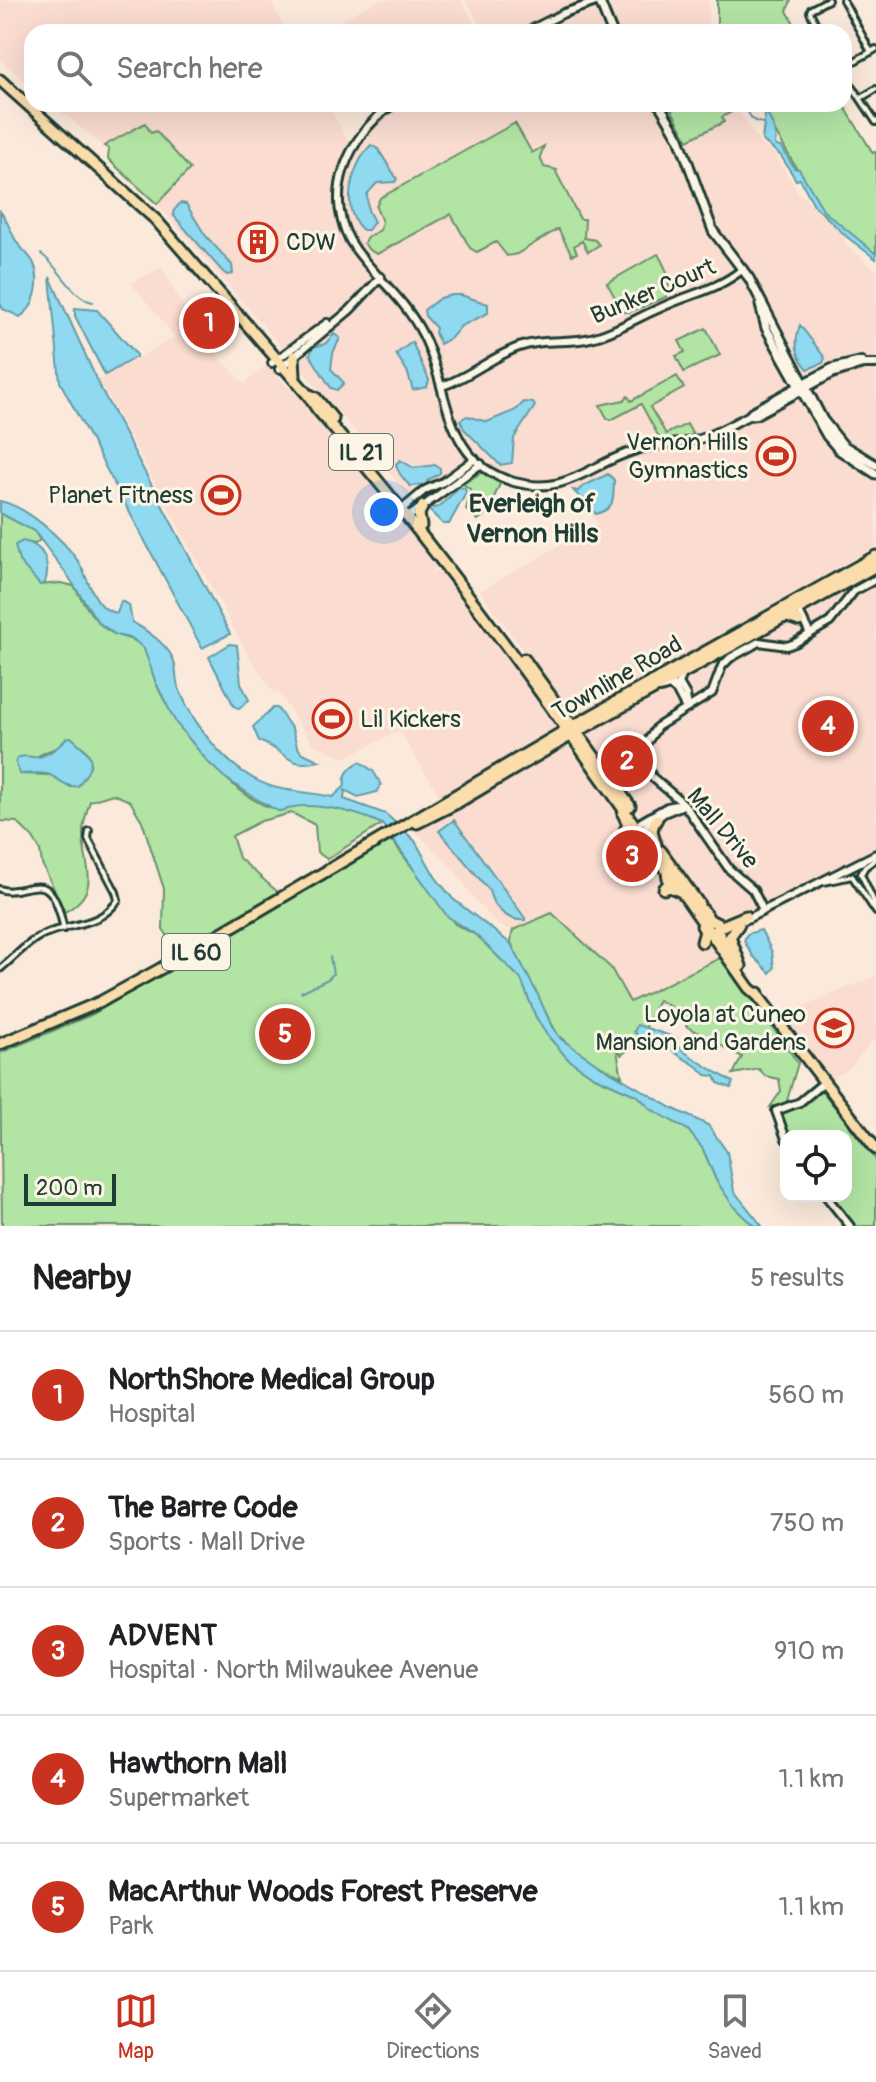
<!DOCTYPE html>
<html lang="en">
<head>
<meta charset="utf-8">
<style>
  body { margin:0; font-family:Pangolin,sans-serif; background:#f6f6f6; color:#202124 }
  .controls { position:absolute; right:24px; bottom:24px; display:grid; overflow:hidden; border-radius:16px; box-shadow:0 8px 32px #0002 }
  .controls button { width:72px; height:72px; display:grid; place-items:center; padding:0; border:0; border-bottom:2px solid #e0e0e0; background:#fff; color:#202124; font:40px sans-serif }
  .scale { position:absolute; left:24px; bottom:20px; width:92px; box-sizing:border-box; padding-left:8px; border:4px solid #1f3d34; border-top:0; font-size:22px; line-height:28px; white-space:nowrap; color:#1f3d34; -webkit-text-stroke:6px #fcf5e5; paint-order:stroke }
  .you { position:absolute; left:384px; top:512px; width:28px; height:28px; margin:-20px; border:6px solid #fff; border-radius:50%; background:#1a73e8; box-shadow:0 0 0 12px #1a73e833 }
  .badge { display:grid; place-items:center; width:52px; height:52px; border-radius:50%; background:#c8321e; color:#fff; font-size:26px; font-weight:700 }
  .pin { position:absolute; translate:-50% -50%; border:4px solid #fff; box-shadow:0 2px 8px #0006 }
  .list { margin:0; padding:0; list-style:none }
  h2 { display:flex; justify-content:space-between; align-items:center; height:104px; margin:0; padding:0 32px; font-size:34px }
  h2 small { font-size:26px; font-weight:400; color:#757577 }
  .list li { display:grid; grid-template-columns:52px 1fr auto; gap:24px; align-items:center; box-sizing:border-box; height:128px; padding:0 32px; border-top:2px solid #e0e0e0 }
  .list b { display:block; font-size:30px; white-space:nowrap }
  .list p { margin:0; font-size:26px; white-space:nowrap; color:#757577 }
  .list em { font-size:26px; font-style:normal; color:#757577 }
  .icon { flex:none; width:44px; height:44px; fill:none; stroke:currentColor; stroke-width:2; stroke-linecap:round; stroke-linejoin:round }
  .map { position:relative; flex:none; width:876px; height:1226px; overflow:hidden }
  .search { position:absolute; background:#fff; box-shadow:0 8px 32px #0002; left:24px; right:24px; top:24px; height:88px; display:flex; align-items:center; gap:20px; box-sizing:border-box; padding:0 28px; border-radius:24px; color:#757577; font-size:30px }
  .sheet { height:744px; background:#fff }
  nav { display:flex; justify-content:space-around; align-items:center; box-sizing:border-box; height:112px; border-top:2px solid #e0e0e0; background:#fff; font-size:22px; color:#757577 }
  nav a { display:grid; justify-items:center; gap:4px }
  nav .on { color:#c8321e }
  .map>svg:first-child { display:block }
  .built { fill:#fadcd0 }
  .green { fill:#b2e4a4; stroke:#68906c; stroke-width:2; fill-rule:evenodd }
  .water { fill:#90daf1; stroke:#639ba5; stroke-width:2 }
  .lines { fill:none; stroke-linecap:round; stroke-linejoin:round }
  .stream { stroke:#639ba5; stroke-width:2 }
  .minor-casing { stroke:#1f3d34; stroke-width:10 }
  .tertiary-casing { stroke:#1f3d34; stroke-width:12 }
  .secondary-casing { stroke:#1f3d34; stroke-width:13 }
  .primary-casing { stroke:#1f3d34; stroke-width:15 }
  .minor { stroke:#fcf5e5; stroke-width:4 }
  .tertiary { stroke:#fcf5e5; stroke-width:6 }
  .secondary { stroke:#fcf5e5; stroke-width:7 }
  .primary { stroke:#fbddab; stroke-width:9 }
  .labels { text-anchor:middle; stroke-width:6; stroke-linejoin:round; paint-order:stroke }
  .shield { fill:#fcf5e5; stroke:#617469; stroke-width:2 }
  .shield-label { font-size:22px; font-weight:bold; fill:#1f3d34 }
  .poi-label { font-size:24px; fill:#1f3d34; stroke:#fcf5e5; text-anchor:end }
  .street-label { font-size:24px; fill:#1f3d34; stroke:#fcf5e5 }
  .neighbourhood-label { font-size:26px; font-weight:bold; fill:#1f3d34; stroke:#fcf5e5 }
</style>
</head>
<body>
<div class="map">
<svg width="876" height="1226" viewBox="0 0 876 1226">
  <rect width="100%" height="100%" fill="#fbeadb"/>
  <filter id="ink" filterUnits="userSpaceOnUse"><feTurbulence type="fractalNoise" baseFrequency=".0125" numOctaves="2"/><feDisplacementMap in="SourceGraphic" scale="16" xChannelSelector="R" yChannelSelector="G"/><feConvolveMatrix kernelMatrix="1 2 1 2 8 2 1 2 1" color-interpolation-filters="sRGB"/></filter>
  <g filter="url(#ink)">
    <path class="built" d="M 0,0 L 270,0 L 287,32 L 32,32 L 32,87 L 0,60 Z
      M 378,0 L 461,0 L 479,32 L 320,32 Z
      M 466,0 L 709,0 L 708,32 L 484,32 Z
      M 52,104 L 327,104 L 354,151 L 375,123 L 401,104 L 734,104 L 761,145 L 775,154 L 798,192 L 845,232 L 846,246 L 876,270 L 876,457 L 842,437 L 826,446 L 876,482 L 876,546 L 581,714 L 570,715 L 480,591 L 598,524 L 572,488 L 527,487 L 510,484 L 479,471 L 425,516 L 351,426 L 157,204 L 108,159 L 110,152 Z
      M 162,267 L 194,329 L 244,384 L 267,364 L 320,421 L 400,517 L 438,566 L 429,574 L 442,568 L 556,724 L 556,729 L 440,796 L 399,731 L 344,758 L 313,744 L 278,692 L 275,694 L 251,660 L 99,380 L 175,337 L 131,283 Z
      M 876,567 L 876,850 L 768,905 L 758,906 L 724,923 L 717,921 L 581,732 Z
      M 565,746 L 572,748 L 624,816 L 722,957 L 630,1003 L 611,968 L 553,913 L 513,930 L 499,926 L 474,899 L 456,872 L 413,829 L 518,775 Z
      M 876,976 L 876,1040 L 872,1041 L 850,1068 L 831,1080 L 784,1017 L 806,1005 Z"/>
    <path class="green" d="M 717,0 L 791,0 L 787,11 L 799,32 L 717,32 Z
      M 674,104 L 734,104 L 737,109 L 722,117 L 724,122 L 688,140 L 670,107 Z
      M 759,104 L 843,104 L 873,153 L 876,152 L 876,258 L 823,214 Z
      M 145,123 L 151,133 L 156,131 L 190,169 L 157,204 L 108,159 L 109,149 L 104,146 Z
      M 515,123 L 532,153 L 544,146 L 540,157 L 544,167 L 557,170 L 556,172 L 580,219 L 585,219 L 584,238 L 595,240 L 599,245 L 588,252 L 582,241 L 574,246 L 577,253 L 572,255 L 558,229 L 517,254 L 507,256 L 496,242 L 477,252 L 470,248 L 451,214 L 377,254 L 369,250 L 364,243 L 366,238 L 380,230 L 382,222 L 376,207 L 380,198 Z
      M 658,254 C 666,268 673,281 666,297 L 630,312 L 623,312 L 607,283 Z
      M 706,328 L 720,355 L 684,372 L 676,356 L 685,352 L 679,341 Z
      M 677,376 L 684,388 L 650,407 L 666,434 L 687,424 L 694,437 L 661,441 L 641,404 L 611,420 L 607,418 L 600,405 L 624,400 L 628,396 L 631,401 Z
      M 482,472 L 500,484 L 487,513 L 478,520 L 466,510 L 471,490 L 463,484 Z
      M 0,513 L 34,531 L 40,540 L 35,544 L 23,542 L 40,585 L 61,583 L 74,586 C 84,603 94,623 112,633 C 123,639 135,637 144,648 C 151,658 151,672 156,683 C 172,722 228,792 269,807 C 278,810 289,806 299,805 C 324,803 360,813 382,824 L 327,859 L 317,852 L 315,825 L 292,813 L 261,821 L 232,836 L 239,858 L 280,894 L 179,952 L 163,929 L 164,889 L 142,821 L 130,801 L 113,794 L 90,801 C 87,811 83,822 83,833 C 83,867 104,889 65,912 L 42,864 L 40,850 L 33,838 L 17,822 L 0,821 ZM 79,744 C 99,758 89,777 71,787 L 51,775 L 20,774 C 30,755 58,745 79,744 Z
      M 388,842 L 393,842 L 455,924 L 476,935 L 521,979 L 536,1017 L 547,1035 L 568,1059 L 593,1076 L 638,1096 L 651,1109 L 688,1130 L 703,1149 L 716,1180 L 739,1212 L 754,1226 L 2,1226 L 0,1053 L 93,1014 Z
      M 552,913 L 611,968 L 630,1002 L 722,957 L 798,1063 L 786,1104 L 770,1107 L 781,1091 L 779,1079 L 765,1076 L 759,1069 L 733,1074 L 742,1057 L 686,1026 L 690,1018 L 658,1000 L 639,1042 L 621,1055 L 616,1046 L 622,1077 C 601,1066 577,1053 559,1036 C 555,1032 512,947 511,942 C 511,938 512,934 513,930 Z
      M 819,1091 L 822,1091 L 876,1160 L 876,1226 L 854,1226 L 831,1196 L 846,1196 L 846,1136 L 788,1136 L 780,1114 L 798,1107 Z"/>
    <path class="water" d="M 757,104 L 762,104 C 769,117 778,131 775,145 L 782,148 L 794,168 L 799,169 L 824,211 L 876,254 L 876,259 L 847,237 L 814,205 L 800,179 L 796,180 L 781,156 L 762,140 L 765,116 Z
      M 371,145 L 378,149 L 397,179 L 395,182 L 377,183 L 367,194 L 368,210 L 374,222 L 368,230 L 363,230 C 339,210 352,164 371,145 Z
      M 180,203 L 186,204 L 205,235 L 232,265 L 233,274 L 227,275 L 222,271 L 174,216 L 173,212 Z
      M 0,211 C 7,220 10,229 15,239 C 19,248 31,255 34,264 C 41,281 36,308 20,317 L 3,309 L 0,303 Z
      M 50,277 L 100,387 L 230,634 L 202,648 L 60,382 Z
      M 452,295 L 461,295 L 488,304 L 488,313 L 461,326 L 451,338 L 440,344 L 435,333 L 436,328 L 425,316 L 424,310 L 440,298 Z
      M 75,308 L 97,310 L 136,354 L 136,357 L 105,375 L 75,316 Z
      M 800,325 L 825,358 L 823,363 L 808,369 C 795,355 794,342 800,325 Z
      M 334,334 L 340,338 L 333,353 L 331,369 L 344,383 L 337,390 L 331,388 L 310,355 L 313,347 L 325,344 Z
      M 412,342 L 429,380 L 427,387 L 413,390 L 407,371 L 396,354 Z
      M 524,402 L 533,403 L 535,406 L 514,438 L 512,463 L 500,465 L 464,429 L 460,420 L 467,416 L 487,422 L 516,410 Z
      M 400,460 L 414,468 L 435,465 L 440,468 L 440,473 L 427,481 L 434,494 L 427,499 L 433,508 L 439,507 L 459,487 L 465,488 L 466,493 L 449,524 L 443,524 L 426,507 L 421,499 L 425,494 L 420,485 L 410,486 C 404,480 397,472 396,464 Z
      M 608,474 L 614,480 C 613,498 616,509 596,514 L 573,490 L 578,491 L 582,487 Z
      M 0,501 C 26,506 63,539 78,561 C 88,576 94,611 117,613 L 121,601 L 129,605 L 132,622 C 145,629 167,644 173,659 C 177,668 175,680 179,689 C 196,730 233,777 277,788 C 295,792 315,793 333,797 L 345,786 C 343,775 350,767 360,762 L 373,771 L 381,784 L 377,792 L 358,797 L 345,790 L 344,799 L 386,814 L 415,841 L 436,878 L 453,899 L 511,944 L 538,995 L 552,1027 L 561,1039 L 599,1065 L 674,1109 L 708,1125 L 727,1152 L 734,1191 L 762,1226 L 754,1226 L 732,1204 L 716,1180 L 703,1149 L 688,1130 L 651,1109 L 638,1096 L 593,1076 L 568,1059 L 547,1035 L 536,1017 L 521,979 L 476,935 L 447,916 L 382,824 C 359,813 327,805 301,806 C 292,806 287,811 278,811 L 255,798 L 224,777 L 208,762 L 176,723 L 156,683 L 144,649 L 133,639 L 116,635 L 98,622 L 68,576 L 34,531 L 0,513 Z
      M 23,541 C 44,545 51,563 45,583 L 40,585 L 19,561 L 15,545 Z
      M 230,644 L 237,645 L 241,683 L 249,700 L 239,709 L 234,706 L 209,657 Z
      M 273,708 L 277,708 L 292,729 L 297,746 L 301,752 L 320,761 C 286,769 289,752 259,741 L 253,727 Z
      M 71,737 C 95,758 97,760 78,786 C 64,788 60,778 47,774 C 39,772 29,774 20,774 L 16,763 L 17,758 C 26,754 30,758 38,757 C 47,756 63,744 66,738 Z
      M 454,820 L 525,918 L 525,920 C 508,922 492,907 489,890 L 439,831 Z
      M 761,930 L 772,952 L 774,968 L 770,973 L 753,956 L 744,941 L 747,934 Z
      M 637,1025 L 677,1038 L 676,1044 C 683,1054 720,1074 733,1082 L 731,1088 L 718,1083 L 715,1076 L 706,1075 C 695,1060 678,1060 666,1044 L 642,1038 L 634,1032 Z"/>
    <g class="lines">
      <path class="stream" d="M 709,32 L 716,25
        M 745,104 C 749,115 751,122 763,123
        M 41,254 C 59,266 73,299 93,302
        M 301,992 L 328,979 L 333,974 L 330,957"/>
      <g class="minor-casing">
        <path id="minor" d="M 843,0 L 871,52
          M 820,32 L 810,12 L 811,9 L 828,0
          M 844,67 L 876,49
          M 844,74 L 876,122
          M 861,98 L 876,89
          M 876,859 L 865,867 L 861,874 L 876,906
          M 824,882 L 852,876 L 876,912
          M 0,889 C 15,896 38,878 50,892 C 58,901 61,918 64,929
          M 0,969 C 14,958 28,941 45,934 C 70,923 100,927 118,900 L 116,892 L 88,839 L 89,831"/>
      </g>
      <g class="tertiary-casing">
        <path id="tertiary" d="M 526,32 L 564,13 L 599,1
          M 394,104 C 347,135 319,200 356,250 C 379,281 404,298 423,335 C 451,390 441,461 514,482 C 566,496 589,465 633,451 C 653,444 673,445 693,441 C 713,436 730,425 748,416
          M 272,363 L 327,323
          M 864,364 L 832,374 L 756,415 L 748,416 L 754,410 L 832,368 L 861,361 L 864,364 L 876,364
          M 279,369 L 350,310 L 381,277
          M 442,386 C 470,377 491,357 519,347 C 541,339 563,343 586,339 C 612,334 636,318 660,308 C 691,293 714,292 743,269
          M 401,510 L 425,490 L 443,482 L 475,459
          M 407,518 L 481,464
          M 797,608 L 809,632 L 808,635
          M 683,674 L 679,683 L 686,695 L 688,708
          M 674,686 L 684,705 L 688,708
          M 660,689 L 670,686 L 675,690
          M 641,822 L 667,807 L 681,804
          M 645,827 L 664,813 L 681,806
          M 763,910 L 753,890 L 729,869 L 684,804 L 652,777 L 644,759 L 646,744 L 657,727 L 712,693 L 722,666 L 730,658 L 759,642 L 787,646 L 795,643 L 830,622 L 854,591 L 876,579
          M 745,920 L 876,854
          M 786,1139 L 776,1111 L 800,1102 L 823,1083
          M 826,1196 L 850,1226"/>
      </g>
      <g class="secondary-casing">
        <path id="secondary" d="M 599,0 L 612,32
          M 659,104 L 679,138 L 713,231 L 749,278 L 823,420 L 843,445 L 876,465
          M 760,305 L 766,328 L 827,436 L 839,450 L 876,474"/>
      </g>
      <g class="primary-casing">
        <path id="primary" d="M 0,80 L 156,220 L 308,395 L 317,409 C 476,591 610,791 749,988 L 759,997
          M 294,356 L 295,376
          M 310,395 L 316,398 L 333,419
          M 421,526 L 419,514 L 423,506
          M 782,618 L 788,617 L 799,621
          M 524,659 L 630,806
          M 623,814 L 628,824 L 625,831
          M 417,823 L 457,803 L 582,729 L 876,566
          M 656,844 C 652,834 650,828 657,819
          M 661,851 L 699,904
          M 667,873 L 669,883 L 664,889 L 670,887 L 682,892
          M 703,910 L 710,920 L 722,926 L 746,916
          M 739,924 L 730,937 L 741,966
          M 702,926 L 705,931 L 702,942
          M 716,930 L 735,957
          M 758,993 L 759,997 L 876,1149
          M 0,1044 L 100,1002 L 160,969 L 573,726 L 876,556"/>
      </g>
      <use href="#minor" class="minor"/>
      <use href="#tertiary" class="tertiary"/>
      <use href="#secondary" class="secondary"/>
      <use href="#primary" class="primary"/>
    </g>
  </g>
  <defs>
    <g id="building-ring" transform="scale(2)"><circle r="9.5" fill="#fcf5e5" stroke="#c8321e" stroke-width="1.5"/><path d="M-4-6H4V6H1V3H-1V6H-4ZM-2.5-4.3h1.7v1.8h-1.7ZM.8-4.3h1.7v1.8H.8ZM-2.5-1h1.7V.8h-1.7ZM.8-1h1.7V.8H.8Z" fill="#c8321e"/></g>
    <g id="stadium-ring" transform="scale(2)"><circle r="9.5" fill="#fcf5e5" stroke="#c8321e" stroke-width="1.5"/><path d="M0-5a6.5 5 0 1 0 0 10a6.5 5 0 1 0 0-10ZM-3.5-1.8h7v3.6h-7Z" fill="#c8321e"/></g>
    <g id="university-ring" transform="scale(2)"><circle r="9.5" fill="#fcf5e5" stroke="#c8321e" stroke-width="1.5"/><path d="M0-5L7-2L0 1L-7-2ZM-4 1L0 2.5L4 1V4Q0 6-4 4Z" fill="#c8321e"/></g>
  </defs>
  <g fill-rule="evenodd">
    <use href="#building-ring" x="258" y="242"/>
    <use href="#stadium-ring" x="776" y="456"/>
    <use href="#stadium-ring" x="221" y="495"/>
    <use href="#stadium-ring" x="332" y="719"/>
    <use href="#university-ring" x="834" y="1028"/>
  </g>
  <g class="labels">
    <g class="shield">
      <rect x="329" y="434" width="64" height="36" rx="6"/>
      <rect x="162" y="934" width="68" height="36" rx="6"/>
    </g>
    <g class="shield-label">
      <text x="361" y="460">IL 21</text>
      <text x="196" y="960">IL 60</text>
    </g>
    <g class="poi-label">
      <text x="286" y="250" text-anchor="start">CDW</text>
      <text x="748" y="450">Vernon Hills<tspan x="748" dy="28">Gymnastics</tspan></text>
      <text x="193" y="503">Planet Fitness</text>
      <text x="360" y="727" text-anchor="start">Lil Kickers</text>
      <text x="806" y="1022">Loyola at Cuneo<tspan x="806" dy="28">Mansion and Gardens</tspan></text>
    </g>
    <g class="street-label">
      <text transform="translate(653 291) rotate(-23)" y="8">Bunker Court</text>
      <text transform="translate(617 678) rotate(-30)" y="8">Townline Road</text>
      <text transform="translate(723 828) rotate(50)" y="8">Mall Drive</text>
    </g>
    <g class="neighbourhood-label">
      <text x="532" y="512">Everleigh of<tspan x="532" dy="30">Vernon Hills</tspan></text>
    </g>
  </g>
</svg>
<div class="controls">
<button><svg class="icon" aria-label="locate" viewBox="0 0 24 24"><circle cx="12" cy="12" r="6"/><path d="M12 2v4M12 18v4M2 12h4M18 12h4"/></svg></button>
</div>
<div class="scale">200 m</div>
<div class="you"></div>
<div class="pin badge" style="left:209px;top:323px">1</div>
<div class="pin badge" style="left:627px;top:761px">2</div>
<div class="pin badge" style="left:632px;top:856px">3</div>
<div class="pin badge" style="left:828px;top:726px">4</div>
<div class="pin badge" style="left:285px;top:1034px">5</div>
<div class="search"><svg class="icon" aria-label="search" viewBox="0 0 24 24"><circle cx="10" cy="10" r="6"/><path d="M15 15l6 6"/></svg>Search here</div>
</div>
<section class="sheet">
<h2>Nearby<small>5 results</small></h2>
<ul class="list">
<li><span class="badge">1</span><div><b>NorthShore Medical Group</b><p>Hospital</p></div><em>560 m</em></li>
<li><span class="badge">2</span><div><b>The Barre Code</b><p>Sports · Mall Drive</p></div><em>750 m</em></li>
<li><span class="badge">3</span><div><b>ADVENT</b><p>Hospital · North Milwaukee Avenue</p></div><em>910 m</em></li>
<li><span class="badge">4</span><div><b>Hawthorn Mall</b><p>Supermarket</p></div><em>1.1 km</em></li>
<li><span class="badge">5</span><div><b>MacArthur Woods Forest Preserve</b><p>Park</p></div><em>1.1 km</em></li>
</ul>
</section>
<nav>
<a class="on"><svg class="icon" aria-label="map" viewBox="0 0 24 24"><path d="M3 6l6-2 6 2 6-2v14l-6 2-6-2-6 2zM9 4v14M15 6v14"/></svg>Map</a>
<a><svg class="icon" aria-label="directions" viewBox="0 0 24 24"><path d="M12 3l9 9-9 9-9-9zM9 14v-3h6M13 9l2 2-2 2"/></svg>Directions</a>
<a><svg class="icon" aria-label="saved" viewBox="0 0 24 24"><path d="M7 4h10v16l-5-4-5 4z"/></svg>Saved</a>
</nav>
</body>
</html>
